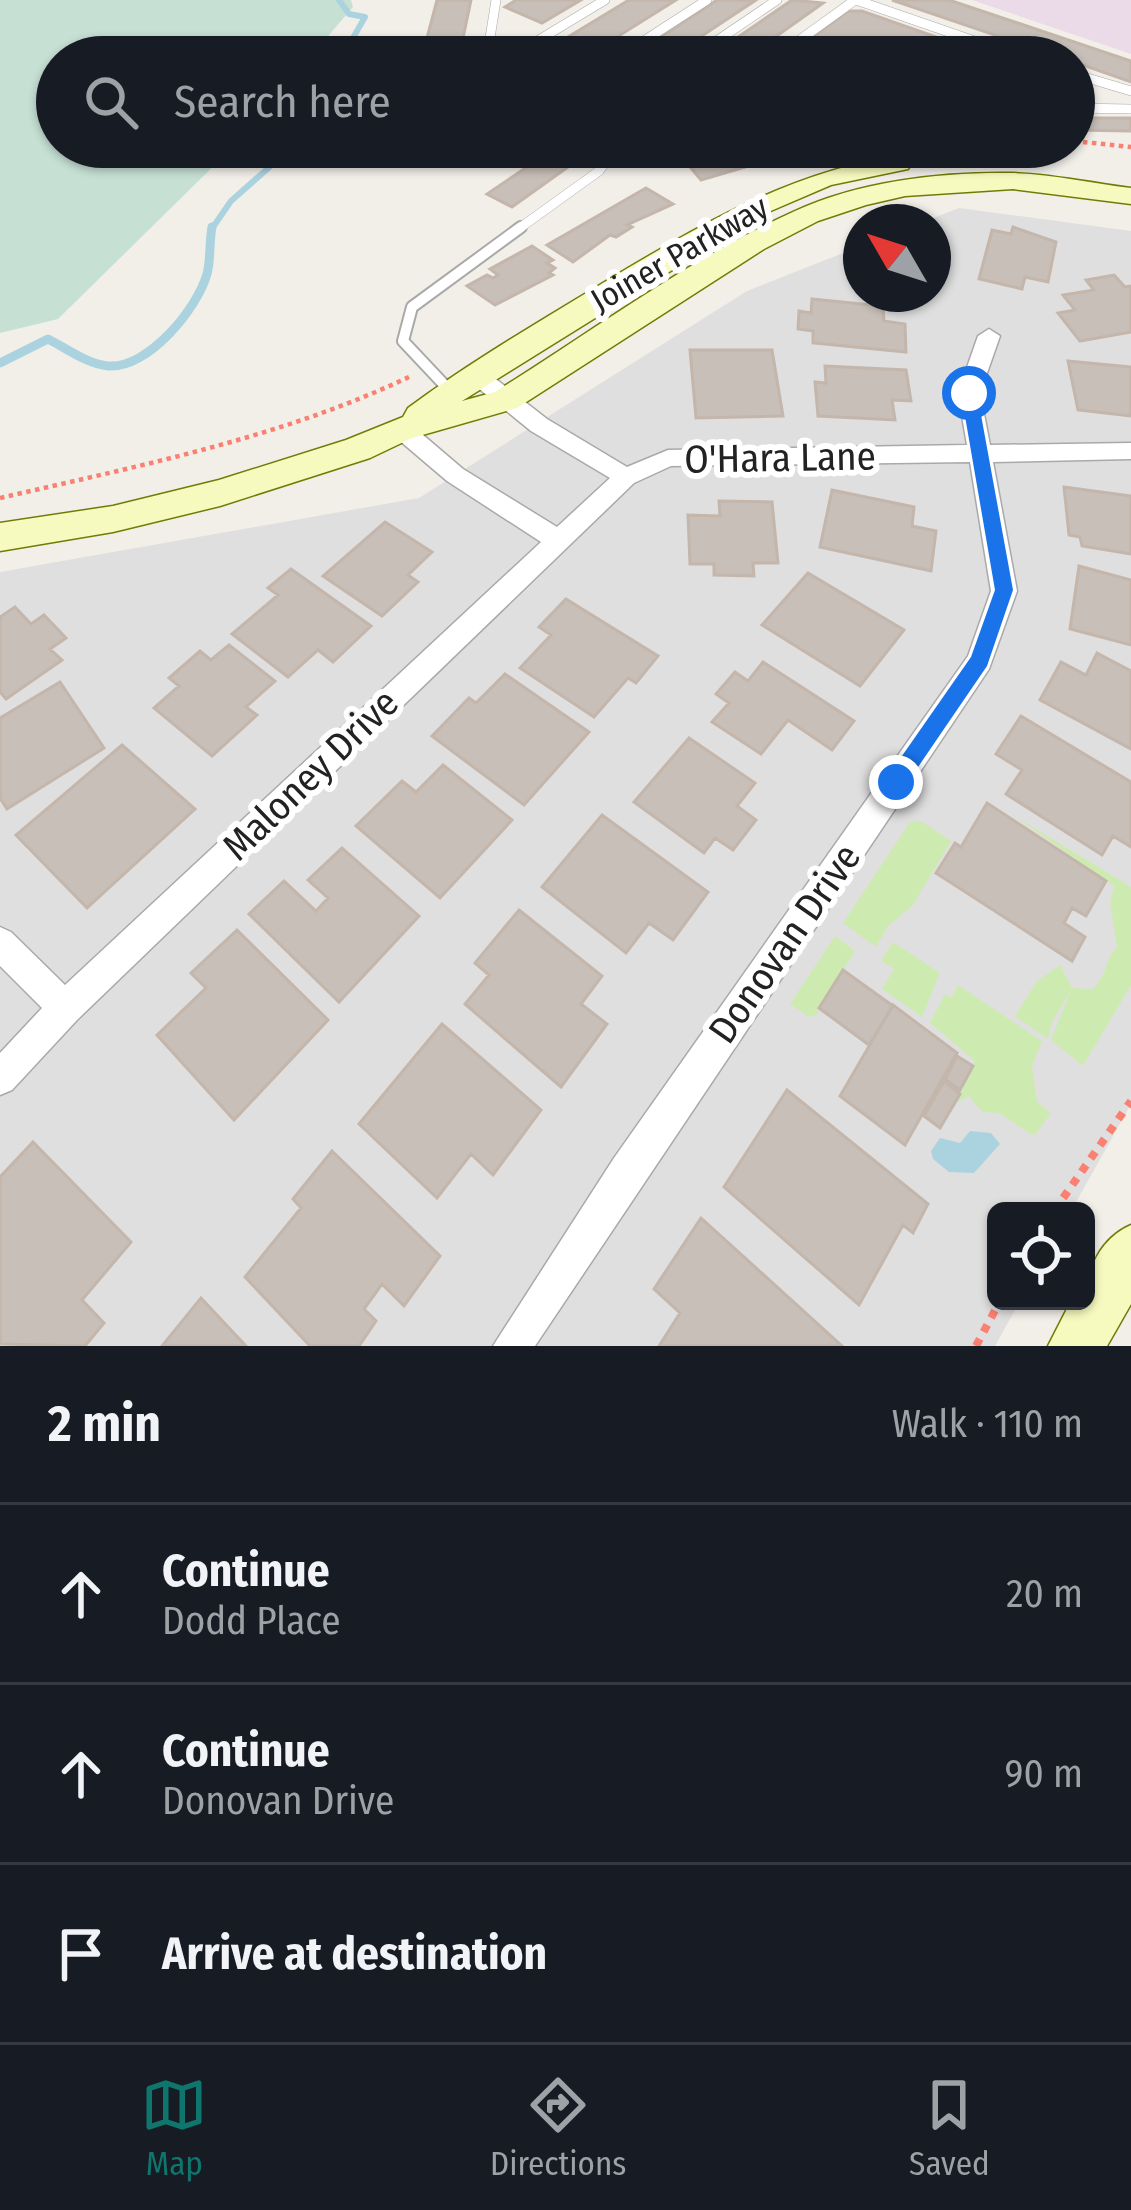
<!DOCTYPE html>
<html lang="en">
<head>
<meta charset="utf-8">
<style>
  body { margin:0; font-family:"Fira Sans Condensed",sans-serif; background:#20242c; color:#f1f3f6 }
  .controls { position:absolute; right:36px; bottom:36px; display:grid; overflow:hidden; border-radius:18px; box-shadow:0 3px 9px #0004 }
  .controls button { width:108px; height:108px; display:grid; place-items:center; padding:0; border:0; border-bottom:3px solid #363941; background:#171b24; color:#f1f3f6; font:60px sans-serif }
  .compass { position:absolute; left:843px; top:204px; width:108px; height:108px; border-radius:50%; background:#171b24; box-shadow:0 3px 9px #0004; rotate:309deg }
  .stop { position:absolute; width:36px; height:36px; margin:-27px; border:9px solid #1a73e8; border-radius:50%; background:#fff }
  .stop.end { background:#1a73e8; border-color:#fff; box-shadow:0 3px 12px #0008 }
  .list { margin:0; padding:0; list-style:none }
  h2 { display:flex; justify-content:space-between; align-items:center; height:156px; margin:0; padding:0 48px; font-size:51px }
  h2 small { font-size:39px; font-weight:400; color:#9ea1a6 }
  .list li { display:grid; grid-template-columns:78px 1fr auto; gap:36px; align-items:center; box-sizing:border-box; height:180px; padding:0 48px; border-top:3px solid #363941 }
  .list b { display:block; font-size:45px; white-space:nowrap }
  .list p { margin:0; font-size:39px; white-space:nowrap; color:#9ea1a6 }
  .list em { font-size:39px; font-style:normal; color:#9ea1a6 }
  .icon { flex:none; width:66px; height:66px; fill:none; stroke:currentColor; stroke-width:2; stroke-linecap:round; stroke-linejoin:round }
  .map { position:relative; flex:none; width:1131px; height:1346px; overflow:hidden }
  .search { position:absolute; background:#171b24; box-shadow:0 3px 9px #0004; left:36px; right:36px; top:36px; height:132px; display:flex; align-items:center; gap:30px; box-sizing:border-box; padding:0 42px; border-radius:66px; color:#9ea1a6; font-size:45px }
  .sheet { height:696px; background:#171b24 }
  nav { display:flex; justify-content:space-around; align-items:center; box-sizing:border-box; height:168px; border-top:3px solid #363941; background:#171b24; font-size:33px; color:#9ea1a6 }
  nav a { display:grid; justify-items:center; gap:6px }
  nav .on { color:#0f766e }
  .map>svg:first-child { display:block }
  .residential { fill:#e0dfdf }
  .industrial { fill:#ebdbe8 }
  .grass { fill:#cdebb0 }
  .wetland { fill:#c6e0d4 }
  .water { fill:#aad3df }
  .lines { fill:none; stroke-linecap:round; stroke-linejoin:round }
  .stream-far1 { stroke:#aad3df; stroke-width:6 }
  .stream { stroke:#aad3df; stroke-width:9 }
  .building { fill:#c7bfb8; stroke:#c4b6ab; stroke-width:3 }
  .lane-far1-casing { stroke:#a9a9a9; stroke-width:10 }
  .lane-casing { stroke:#a9a9a9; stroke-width:14 }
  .street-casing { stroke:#a9a9a9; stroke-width:3 }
  .secondary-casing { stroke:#707d05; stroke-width:3 }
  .path-far1 { stroke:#fa8072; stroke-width:4.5; stroke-dasharray:4.5 4.5; stroke-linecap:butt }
  .path { stroke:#fa8072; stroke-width:8; stroke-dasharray:8 8; stroke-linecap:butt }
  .lane-far1 { stroke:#fff; stroke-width:9 }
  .lane { stroke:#fff; stroke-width:10 }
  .street { fill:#fff; fill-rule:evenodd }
  .secondary { fill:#f7fabf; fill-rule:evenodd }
  .route { fill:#1a73e8 }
  .labels { text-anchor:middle; stroke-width:12; stroke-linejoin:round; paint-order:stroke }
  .far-street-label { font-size:33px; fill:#222; stroke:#fff }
  .street-label { font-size:39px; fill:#222; stroke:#fff }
</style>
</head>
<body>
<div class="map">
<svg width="1131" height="1346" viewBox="0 0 1131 1346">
  <rect width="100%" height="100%" fill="#f2efe9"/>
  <path class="residential" d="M 959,208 L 1131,231 L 1131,1104 L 1071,1211 L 996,1211 L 996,1301 L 1020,1301 L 995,1346 L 0,1346 L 0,572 L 419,498 L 747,291 L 861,246 L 861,294 L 933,294 L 933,222 L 923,222 Z"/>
  <path class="industrial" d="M 972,0 L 1131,0 L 1131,54 Z"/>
  <path class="grass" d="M 1010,813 L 1131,887 L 1131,985 L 1083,1066 L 1051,1040 L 1071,990 L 1052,1022 L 1048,1039 L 1015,1016 L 1036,982 L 1060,965 L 1072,988 L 1092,989 C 1108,977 1104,959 1117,947 L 1110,904 L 1114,886 Z
    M 921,821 L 951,841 L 913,905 L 888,926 L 876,947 L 843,923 L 910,822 Z
    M 835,936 L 855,951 L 817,1008 L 818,1014 L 809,1017 L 790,1004 Z
    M 893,942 L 940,973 L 922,1017 L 882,989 L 894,969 L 881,960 Z
    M 958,985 L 1042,1041 L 1032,1066 L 1037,1102 L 1051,1113 L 1034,1136 L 999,1113 L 982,1112 L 969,1096 L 957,1103 L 975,1061 L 930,1023 L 945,994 L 951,998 Z"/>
  <path class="wetland" d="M 0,0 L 351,0 L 353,7 L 310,57 L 57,57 L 57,147 L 233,147 L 58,319 L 0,333 Z"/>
  <path class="water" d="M 970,1131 L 991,1133 L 1000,1144 L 974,1173 L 949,1172 L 933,1159 L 931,1151 L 940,1138 L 960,1143 Z"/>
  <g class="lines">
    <path class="stream-far1" d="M 339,0 L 349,14 L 365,17 L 342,57
      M 211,230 L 231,201 L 292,147"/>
    <path class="stream" d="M 0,363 L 48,339 C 66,348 87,364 108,366 C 148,369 197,309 207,274 C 211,259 209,243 212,227"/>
  </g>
  <path class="building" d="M 437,0 L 471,0 L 459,57 L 422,57 Z
    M 516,0 L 581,0 L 542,23 L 505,7 Z
    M 629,0 L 676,0 L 585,57 L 535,57 Z
    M 717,0 L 756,0 L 670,57 L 631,57 Z
    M 792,0 L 823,3 L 747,57 L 709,57 Z
    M 892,0 L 949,0 L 1131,61 L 1131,82 L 1074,62 L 1074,57 L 1059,57 Z
    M 848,11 L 862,11 L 993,57 L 786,57 Z
    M 1074,118 L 1131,118 L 1131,131 L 1074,130 Z
    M 506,147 L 562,147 L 582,157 L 512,207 L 487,194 L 536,161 Z
    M 762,147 L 813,147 L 701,180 L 691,168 Z
    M 646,188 L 673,204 L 627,225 L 632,227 L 616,237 L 610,235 L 573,262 L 547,245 Z
    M 1013,227 L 1056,242 L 1048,282 L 1025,277 L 1022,289 L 979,279 L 992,230 L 1011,234 Z
    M 532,246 L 553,260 L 547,263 L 555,268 L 549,273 L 553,275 L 495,305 L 467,286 L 487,275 L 493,278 L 498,275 L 490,269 Z
    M 1114,275 L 1125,287 L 1131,286 L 1131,332 L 1080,341 L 1058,313 L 1075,310 L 1063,295 L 1094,290 L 1086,280 Z
    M 812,299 L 883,306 L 884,321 L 905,324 L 906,352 L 813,343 L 813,331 L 798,329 L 799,311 L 811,313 Z
    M 690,350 L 772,350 L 783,416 L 696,418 Z
    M 1068,361 L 1131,367 L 1131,416 L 1078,410 Z
    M 825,366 L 906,370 L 911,401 L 892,400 L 895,420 L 818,416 L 815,382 L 826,383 Z
    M 1064,487 L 1131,496 L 1131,554 L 1082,546 L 1080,537 L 1069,535 Z
    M 832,490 L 914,507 L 912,526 L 936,531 L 931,571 L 820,547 Z
    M 719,501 L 772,502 L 778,563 L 753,563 L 754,576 L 714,575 L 714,564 L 690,564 L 688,515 L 720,516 Z
    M 385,522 L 432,552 L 408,575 L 418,582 L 382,616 L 323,576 Z
    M 1079,566 L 1131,580 L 1131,645 L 1070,629 Z
    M 291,569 L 371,626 L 333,662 L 318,650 L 288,677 L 232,634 L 278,595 L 268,588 Z
    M 808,573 L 904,630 L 860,686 L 762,625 Z
    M 566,599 L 658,656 L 636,683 L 628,678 L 594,717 L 520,668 L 551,635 L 539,627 Z
    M 15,607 L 31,624 L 44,615 L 66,638 L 50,649 L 62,660 L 6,699 L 0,692 L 0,617 Z
    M 229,645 L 275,681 L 246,707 L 257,715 L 212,756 L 154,708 L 179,686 L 169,678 L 200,651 L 211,660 Z
    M 1097,653 L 1131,671 L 1131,749 L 1040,700 L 1061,662 L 1086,675 Z
    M 763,662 L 854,721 L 832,750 L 788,720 L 761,754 L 712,722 L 729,703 L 716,694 L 735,672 L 748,681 Z
    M 505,674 L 589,732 L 524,805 L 432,736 L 469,698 L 476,703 Z
    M 60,682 L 104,748 L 7,809 L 0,798 L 0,718 Z
    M 1021,716 L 1131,782 L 1131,847 L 1113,836 L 1102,855 L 1006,794 L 1022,770 L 996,754 Z
    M 689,738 L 755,783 L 737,806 L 756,820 L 733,850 L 715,838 L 704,853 L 634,802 Z
    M 122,745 L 195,809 L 87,908 L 16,835 Z
    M 443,765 L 512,820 L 440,898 L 356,826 L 402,781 L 416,792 Z
    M 987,803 L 1106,881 L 1086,916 L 1072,908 L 1064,923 L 1085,937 L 1072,961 L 936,873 L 955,843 L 961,847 Z
    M 602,815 L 708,892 L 673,940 L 649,923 L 626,953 L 542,887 Z
    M 342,848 L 419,916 L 339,1002 L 249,914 L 284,881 L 316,911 L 328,898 L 308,880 Z
    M 519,910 L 602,976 L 581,1004 L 607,1024 L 561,1087 L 465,1004 L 489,975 L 475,963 Z
    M 237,930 L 328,1020 L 234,1120 L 157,1035 L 206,988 L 191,973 Z
    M 843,970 L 893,1006 L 869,1045 L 819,1008 Z
    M 893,1005 L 957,1053 L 905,1145 L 840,1096 Z
    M 442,1024 L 541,1110 L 493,1175 L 471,1154 L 437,1198 L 359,1124 Z
    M 957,1056 L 973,1066 L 960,1090 L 945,1079 Z
    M 944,1081 L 960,1094 L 940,1128 L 924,1116 Z
    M 787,1090 L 928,1204 L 913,1233 L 903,1225 L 859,1305 L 724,1187 Z
    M 33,1142 L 131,1242 L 82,1300 L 104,1323 L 85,1346 L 0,1344 L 0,1177 Z
    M 332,1151 L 440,1256 L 404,1306 L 382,1284 L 364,1309 L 376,1321 L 359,1346 L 310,1346 L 245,1277 L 301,1208 L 293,1199 Z
    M 701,1218 L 722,1237 L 842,1346 L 659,1346 L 680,1313 L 654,1289 Z
    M 201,1298 L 246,1346 L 162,1346 Z"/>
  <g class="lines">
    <g class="lane-far1-casing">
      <path id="lane-far1" d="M 856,0 L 1021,57
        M 487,57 L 496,0
        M 496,57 L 514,55 L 605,0
        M 619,57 L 707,0
        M 693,57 L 777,0
        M 776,57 L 855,0
        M 1074,74 L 1131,91
        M 1074,108 L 1131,109
        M 676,147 L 699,154 L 723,147
        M 517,230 L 599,171 L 616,148"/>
    </g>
    <g class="lane-casing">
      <path id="lane" d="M 451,392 L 403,341 L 412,307 L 521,227"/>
    </g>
    <g class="street-casing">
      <path id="street" d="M 989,329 L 1000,336 L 980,393 L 990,445 L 1131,443 L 1131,459 L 993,462 L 1017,591 L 989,669 L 535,1346 L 493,1346 L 614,1158 L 968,656 L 991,591 L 970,462 L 671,466 L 634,483 L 77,1020 L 12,1090 L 0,1095 L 0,1053 L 42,1008 L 0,966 L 0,927 L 11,932 L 65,985 L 541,542 L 447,481 L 393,435 L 393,423 L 409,423 L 463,469 L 557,527 L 610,478 L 531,431 L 467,379 L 467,369 L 483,369 L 547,419 L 627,467 L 668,450 L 967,445 L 958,393 L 978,336 Z"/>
    </g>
    <g class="secondary-casing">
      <path id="secondary" d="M 899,155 L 908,157 L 912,163 L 908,169 L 831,185 L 759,216 L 462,401 L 495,392 C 593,331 690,258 795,211 C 860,181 941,172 1012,173 C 1051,174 1092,183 1131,188 L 1131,204 L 1013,189 L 905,196 L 866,205 L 818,221 L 764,249 L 517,408 L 412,438 L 370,458 L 220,506 L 113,532 L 0,551 L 0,523 L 113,506 L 219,480 L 346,440 L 403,417 L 408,408 C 470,362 537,323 603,283 C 698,226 788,173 899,155 Z
        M 1131,1225 L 1131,1304 L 1107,1346 L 1048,1346 L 1071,1301 L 1086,1301 C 1086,1269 1101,1238 1131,1225 Z"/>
    </g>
    <path class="path-far1" d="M 1074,141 L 1131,147
      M 0,498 C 138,466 280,438 409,377"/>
    <path class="path" d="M 1054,1211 L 1131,1101
      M 976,1346 L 1000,1301"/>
    <use href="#lane-far1" class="lane-far1"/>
    <use href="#lane" class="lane"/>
    <use href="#street" class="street"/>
    <use href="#secondary" class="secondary"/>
  </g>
  <path class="route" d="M 969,387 L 977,393 L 1013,590 L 987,666 L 903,789 L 896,792 L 885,782 L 888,776 L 971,657 L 995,590 L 961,393 Z"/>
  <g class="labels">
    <g class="far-street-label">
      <text transform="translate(679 253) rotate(-30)" y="12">Joiner Parkway</text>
    </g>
    <g class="street-label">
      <text transform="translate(780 457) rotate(-1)" y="14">O'Hara Lane</text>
      <text transform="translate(310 774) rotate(-44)" y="14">Maloney Drive</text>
      <text transform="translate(784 943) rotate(-55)" y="14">Donovan Drive</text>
    </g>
  </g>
</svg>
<div class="controls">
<button><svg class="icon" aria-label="locate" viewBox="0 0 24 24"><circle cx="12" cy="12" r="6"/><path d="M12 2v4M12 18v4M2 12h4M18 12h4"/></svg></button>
</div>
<svg class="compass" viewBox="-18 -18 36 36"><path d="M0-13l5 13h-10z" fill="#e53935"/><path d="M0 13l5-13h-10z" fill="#9ea1a6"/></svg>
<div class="stop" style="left:969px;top:393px"></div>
<div class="stop end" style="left:896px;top:782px"></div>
<div class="search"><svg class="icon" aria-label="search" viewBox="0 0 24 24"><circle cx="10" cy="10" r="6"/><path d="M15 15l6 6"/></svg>Search here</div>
</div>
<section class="sheet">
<h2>2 min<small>Walk · 110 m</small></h2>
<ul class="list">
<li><svg class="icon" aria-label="ahead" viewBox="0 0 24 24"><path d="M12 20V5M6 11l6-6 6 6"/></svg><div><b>Continue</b><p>Dodd Place</p></div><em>20 m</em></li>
<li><svg class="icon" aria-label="ahead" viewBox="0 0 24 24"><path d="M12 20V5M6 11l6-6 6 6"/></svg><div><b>Continue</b><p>Donovan Drive</p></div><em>90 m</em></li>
<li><svg class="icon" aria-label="arrive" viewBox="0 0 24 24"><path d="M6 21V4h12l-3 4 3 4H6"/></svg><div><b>Arrive at destination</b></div></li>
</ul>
</section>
<nav>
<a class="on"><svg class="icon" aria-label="map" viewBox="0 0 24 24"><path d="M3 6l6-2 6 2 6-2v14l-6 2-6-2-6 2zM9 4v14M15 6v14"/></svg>Map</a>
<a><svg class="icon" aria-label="directions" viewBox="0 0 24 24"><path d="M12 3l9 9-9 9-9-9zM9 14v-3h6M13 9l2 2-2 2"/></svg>Directions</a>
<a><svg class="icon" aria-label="saved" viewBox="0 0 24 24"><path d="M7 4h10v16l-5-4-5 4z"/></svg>Saved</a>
</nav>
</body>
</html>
